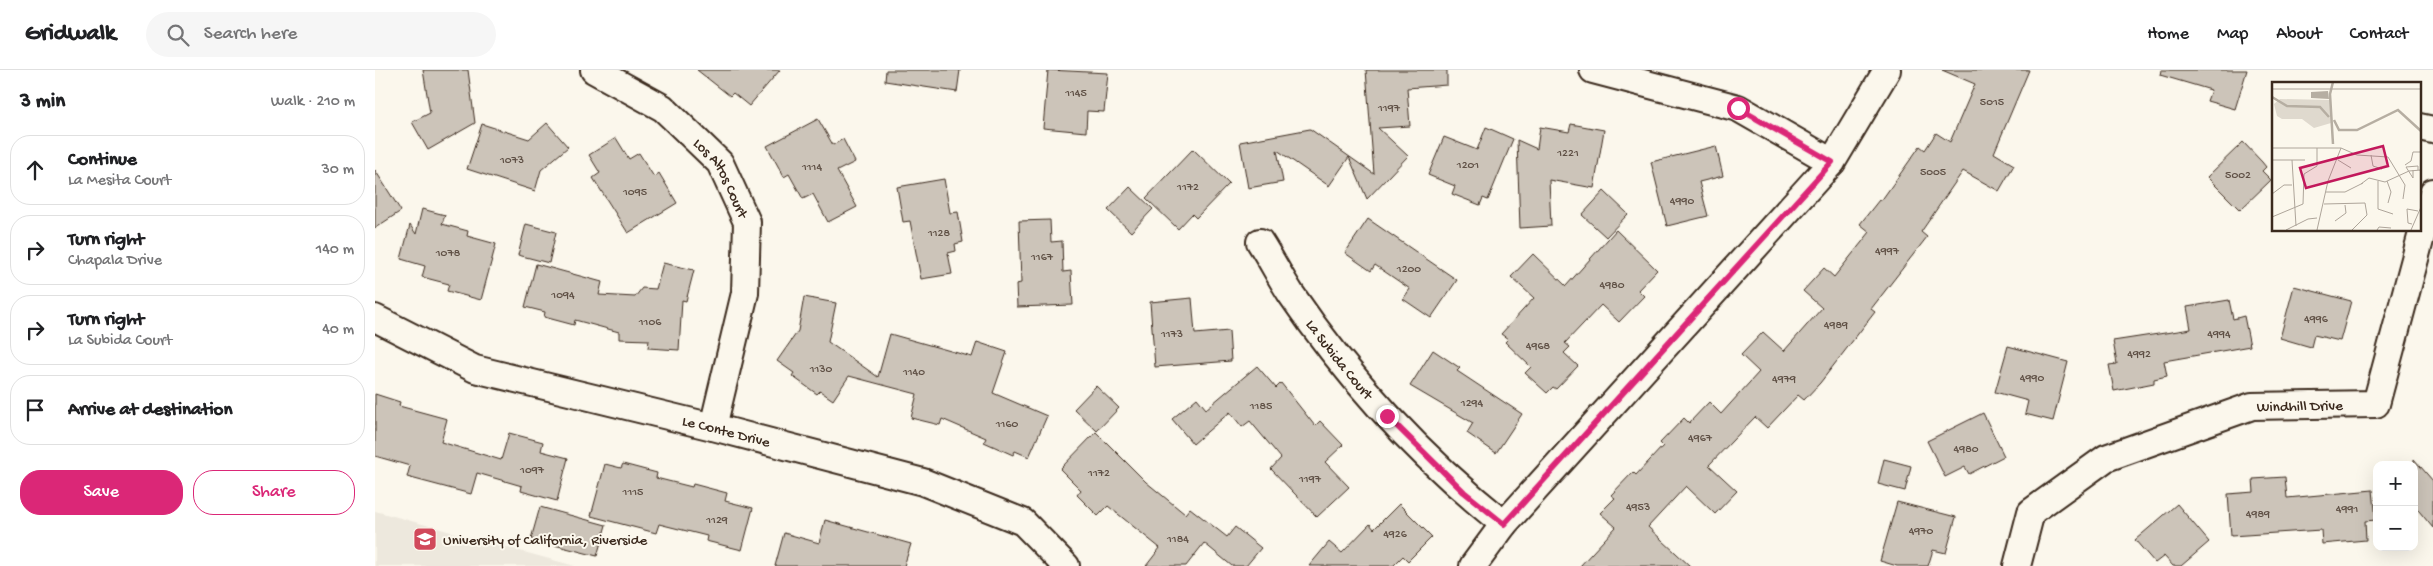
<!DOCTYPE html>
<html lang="en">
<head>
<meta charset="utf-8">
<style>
  body { margin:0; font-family:"Gochi Hand",sans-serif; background:#f6f6f6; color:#202124 }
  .controls { position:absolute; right:15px; bottom:15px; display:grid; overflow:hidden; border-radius:10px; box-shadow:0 5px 20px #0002 }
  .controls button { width:45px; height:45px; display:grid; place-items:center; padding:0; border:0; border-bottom:1px solid #e0e0e0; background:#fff; color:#202124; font:25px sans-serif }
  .stop { position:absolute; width:15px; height:15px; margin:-11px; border:4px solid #db2777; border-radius:50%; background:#fff }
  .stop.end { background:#db2777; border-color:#fff; box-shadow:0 1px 5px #0008 }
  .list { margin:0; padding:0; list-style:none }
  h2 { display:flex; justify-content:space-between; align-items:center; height:65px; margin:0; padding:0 20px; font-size:21px }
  h2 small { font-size:16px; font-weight:400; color:#757577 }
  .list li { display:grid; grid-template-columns:32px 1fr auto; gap:15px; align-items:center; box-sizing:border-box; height:70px; margin:0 10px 10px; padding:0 10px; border:1px solid #e0e0e0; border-radius:20px }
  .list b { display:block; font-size:19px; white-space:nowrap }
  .list p { margin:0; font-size:16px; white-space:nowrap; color:#757577 }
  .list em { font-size:16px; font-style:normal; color:#757577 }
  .actions { display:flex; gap:10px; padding:15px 20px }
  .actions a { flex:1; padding:11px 0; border:1px solid #db2777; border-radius:20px; text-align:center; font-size:18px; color:#db2777 }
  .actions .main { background:#db2777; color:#fff }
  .icon { flex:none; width:28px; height:28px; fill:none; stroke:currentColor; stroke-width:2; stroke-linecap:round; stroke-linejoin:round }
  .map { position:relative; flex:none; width:2058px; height:496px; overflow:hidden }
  header { display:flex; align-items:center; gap:30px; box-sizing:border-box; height:70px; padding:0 25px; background:#fff; border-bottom:1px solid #e0e0e0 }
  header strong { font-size:24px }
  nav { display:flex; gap:28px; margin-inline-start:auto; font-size:18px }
  .search { width:350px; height:45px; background:#f6f6f6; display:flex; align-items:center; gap:12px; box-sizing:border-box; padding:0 18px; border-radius:28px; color:#757577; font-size:19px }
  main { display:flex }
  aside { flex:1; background:#fff }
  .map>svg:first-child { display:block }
  .built { fill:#ede8dd }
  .building { fill:#ccc4b9; stroke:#3b2a1e }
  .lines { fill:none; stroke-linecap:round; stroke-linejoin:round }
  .minor-casing { stroke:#3b2a1e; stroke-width:30 }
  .minor { stroke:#fbf7ec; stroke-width:26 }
  .route { stroke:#db2777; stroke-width:6 }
  .labels { text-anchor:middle; stroke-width:4; stroke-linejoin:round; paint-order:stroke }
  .number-label { font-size:12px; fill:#5f5045 }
  .street-label { font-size:15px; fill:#3b2a1e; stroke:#fbf7ec }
  .poi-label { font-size:15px; fill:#3b2a1e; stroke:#fbf7ec; text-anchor:start }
  .inset-river { fill:none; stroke:#b6aea2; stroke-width:2.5 }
  .inset-road { fill:none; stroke:#aea59a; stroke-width:1 }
  .view { fill:#c2185b; fill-opacity:0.15; stroke:#c2185b; stroke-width:2.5 }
  .inset-edge { fill:none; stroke:#3b2a1e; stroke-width:2.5 }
</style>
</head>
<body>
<header>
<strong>Gridwalk</strong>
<div class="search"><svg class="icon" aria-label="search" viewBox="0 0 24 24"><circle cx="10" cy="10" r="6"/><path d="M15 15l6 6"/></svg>Search here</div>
<nav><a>Home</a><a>Map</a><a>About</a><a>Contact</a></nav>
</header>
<main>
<aside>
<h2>3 min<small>Walk · 210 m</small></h2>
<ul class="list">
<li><svg class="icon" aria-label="ahead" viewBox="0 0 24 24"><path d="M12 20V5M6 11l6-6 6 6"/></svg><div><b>Continue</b><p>La Mesita Court</p></div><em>30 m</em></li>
<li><svg class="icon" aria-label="right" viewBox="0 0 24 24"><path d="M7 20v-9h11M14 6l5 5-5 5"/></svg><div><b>Turn right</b><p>Chapala Drive</p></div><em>140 m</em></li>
<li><svg class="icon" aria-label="right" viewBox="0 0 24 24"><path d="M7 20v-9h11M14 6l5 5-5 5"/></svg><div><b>Turn right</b><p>La Subida Court</p></div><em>40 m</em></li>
<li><svg class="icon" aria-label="arrive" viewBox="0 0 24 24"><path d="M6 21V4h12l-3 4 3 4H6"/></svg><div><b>Arrive at destination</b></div></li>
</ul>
<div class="actions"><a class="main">Save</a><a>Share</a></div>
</aside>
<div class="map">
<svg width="2058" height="496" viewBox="0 0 2058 496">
  <rect width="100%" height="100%" fill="#fbf7ec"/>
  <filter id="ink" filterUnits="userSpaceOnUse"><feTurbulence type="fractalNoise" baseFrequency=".02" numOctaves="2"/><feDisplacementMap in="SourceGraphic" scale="10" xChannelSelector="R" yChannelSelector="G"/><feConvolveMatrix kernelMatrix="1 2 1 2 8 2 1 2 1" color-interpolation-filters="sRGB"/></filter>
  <g filter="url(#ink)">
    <path class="built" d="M 0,441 L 200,496 L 0,496 Z"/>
    <path class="building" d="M 48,0 L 93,0 L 100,53 L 53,80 L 37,52 L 55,43 Z
      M 322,0 L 405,0 L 374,36 L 358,23 L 355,26 Z
      M 511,0 L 585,0 L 582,22 L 510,11 Z
      M 673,0 L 733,3 L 729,42 L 712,41 L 711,62 L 668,58 Z
      M 991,0 L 1072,0 L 1072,15 L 1032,18 L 1035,56 L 1003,58 L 1033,86 L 992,129 L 974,87 L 954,116 L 902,80 L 908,112 L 873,118 L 865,72 L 935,59 L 999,104 Z
      M 1567,0 L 1654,0 L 1619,83 L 1639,95 L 1624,121 L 1588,101 L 1546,162 L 1552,167 L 1496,239 L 1500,242 L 1445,313 L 1429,330 L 1423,325 L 1392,358 L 1380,347 L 1334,395 L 1362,421 L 1340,444 L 1311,416 L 1273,457 L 1315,496 L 1205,496 L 1241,457 L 1225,443 L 1240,428 L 1236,425 L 1258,402 L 1261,405 L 1288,376 L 1285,373 L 1309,348 L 1314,353 L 1334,332 L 1346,344 L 1384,302 L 1366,285 L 1388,262 L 1409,281 L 1447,238 L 1428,221 L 1449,198 L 1459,207 L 1495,162 L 1485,154 L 1504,130 L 1506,131 L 1545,76 L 1550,80 L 1561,63 L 1575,72 L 1600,14 Z
      M 1786,0 L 1872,0 L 1860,39 L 1832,31 L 1836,20 L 1785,5 Z
      M 443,49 L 458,75 L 468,69 L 480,92 L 462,101 L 482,137 L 453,152 L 438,124 L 428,129 L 414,104 L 409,107 L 392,76 Z
      M 172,53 L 193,77 L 166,100 L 160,121 L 92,99 L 107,54 L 154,69 Z
      M 1196,54 L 1229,60 L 1219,118 L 1174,110 L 1176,156 L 1145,158 L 1142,70 L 1162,79 L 1165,57 L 1194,62 Z
      M 1111,57 L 1138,69 L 1113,130 L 1108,128 L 1105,135 L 1077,124 L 1080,116 L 1053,105 L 1069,67 L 1102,80 Z
      M 241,68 L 254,89 L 264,83 L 279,107 L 284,103 L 302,133 L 253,163 L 218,108 L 225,103 L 214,85 Z
      M 1868,72 L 1887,92 L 1891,97 L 1887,101 L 1896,110 L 1865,140 L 1832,107 Z
      M 1341,76 L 1348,106 L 1324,112 L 1333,146 L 1292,156 L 1276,92 Z
      M 818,79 L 854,114 L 821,148 L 817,144 L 803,159 L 771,128 Z
      M 0,100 L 26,141 L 0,158 Z
      M 569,109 L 575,143 L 583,142 L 588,172 L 580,174 L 581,181 L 573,183 L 577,204 L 546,209 L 535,151 L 528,152 L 522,117 Z
      M 755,117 L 778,139 L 756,162 L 733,140 Z
      M 1229,121 L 1253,144 L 1231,167 L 1207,145 Z
      M 47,139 L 70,145 L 67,154 L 93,161 L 92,166 L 121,174 L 106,230 L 72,221 L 74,214 L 47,207 L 50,196 L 26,189 L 35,155 L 41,164 Z
      M 993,149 L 1082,210 L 1056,248 L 1028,229 L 1035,219 L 1000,195 L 996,201 L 970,183 Z
      M 675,150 L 676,172 L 687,171 L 688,202 L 696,201 L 698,235 L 642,237 L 641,214 L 646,213 L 644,151 Z
      M 151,154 L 181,162 L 174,193 L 143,185 Z
      M 1241,160 L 1282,200 L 1263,220 L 1269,226 L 1244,252 L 1226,235 L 1190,273 L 1195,277 L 1189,283 L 1203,296 L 1181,319 L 1178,317 L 1172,323 L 1150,303 L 1156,297 L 1130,272 L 1133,269 L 1126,264 L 1159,228 L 1136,207 L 1158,184 L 1191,216 Z
      M 288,193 L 319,200 L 311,231 L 307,230 L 304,280 L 273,278 L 274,270 L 244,269 L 244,262 L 200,250 L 199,255 L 169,247 L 170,242 L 150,237 L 161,194 L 227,212 L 224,225 L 260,227 L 267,218 L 281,219 Z
      M 1919,216 L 1976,231 L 1965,271 L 1939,265 L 1936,277 L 1905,268 Z
      M 429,227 L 461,233 L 453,272 L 503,307 L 515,264 L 597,287 L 602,272 L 632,282 L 618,323 L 672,346 L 654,387 L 640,381 L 638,385 L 609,372 L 611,368 L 567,349 L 565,355 L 536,348 L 542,324 L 474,306 L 458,330 L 445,321 L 442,324 L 417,306 L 419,303 L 402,291 L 423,261 Z
      M 817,228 L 820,264 L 854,261 L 856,291 L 780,297 L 775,232 Z
      M 1854,230 L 1858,249 L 1869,246 L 1875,276 L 1789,291 L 1792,306 L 1779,309 L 1779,313 L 1739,321 L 1734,295 L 1742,294 L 1738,271 L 1816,259 L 1812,237 Z
      M 1633,276 L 1693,292 L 1678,351 L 1650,344 L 1653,331 L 1620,322 Z
      M 1058,280 L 1085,298 L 1082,301 L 1147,344 L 1121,383 L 1092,363 L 1098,353 L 1035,316 Z
      M 882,296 L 901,318 L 906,313 L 940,356 L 945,351 L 968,375 L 950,392 L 974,417 L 942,447 L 896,399 L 906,388 L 875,351 L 867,357 L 855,342 L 818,374 L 797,349 L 822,328 L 831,339 Z
      M 721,316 L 744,338 L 722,361 L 699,339 Z
      M 0,324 L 25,332 L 24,336 L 72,349 L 66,372 L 126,390 L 134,363 L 168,372 L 166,381 L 193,388 L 182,431 L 146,421 L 147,416 L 102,403 L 96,424 L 32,407 L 35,396 L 0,386 Z
      M 1608,343 L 1629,386 L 1594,404 L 1590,397 L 1570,407 L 1552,371 Z
      M 721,362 L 771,412 L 810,444 L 815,438 L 852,467 L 860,457 L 886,478 L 871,496 L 857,496 L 829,473 L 811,496 L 771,496 L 785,478 L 733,436 L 723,446 L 702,425 L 706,420 L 685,399 Z
      M 1509,389 L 1536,396 L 1530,421 L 1503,414 Z
      M 2039,389 L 2058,411 L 2058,458 L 2039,435 Z
      M 230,394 L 246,398 L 248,394 L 282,403 L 281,408 L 317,417 L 318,414 L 352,423 L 350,431 L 378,438 L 367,480 L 331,471 L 332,466 L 284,454 L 281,463 L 216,446 Z
      M 1910,407 L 1912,428 L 1998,420 L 2001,450 L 1990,451 L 1991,470 L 1947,474 L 1946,460 L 1856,466 L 1853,424 L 1879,422 L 1878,409 Z
      M 1522,432 L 1581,447 L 1571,483 L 1558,480 L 1553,496 L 1522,496 L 1505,491 Z
      M 1024,434 L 1057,467 L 1033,491 L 1028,486 L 1018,496 L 934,496 L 954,472 L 967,483 L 995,454 L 999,459 Z
      M 1802,434 L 1834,472 L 1806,496 L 1798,496 L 1789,486 L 1780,493 L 1760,470 Z
      M 165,437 L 231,455 L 222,486 L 156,469 Z
      M 450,450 L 536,474 L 529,496 L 400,496 L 409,463 L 444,473 Z"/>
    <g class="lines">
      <g class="minor-casing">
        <g id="minor">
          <path id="s1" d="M 219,0 L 288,38 L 345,93 L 372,152 L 370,223 L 338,357"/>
          <path d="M 1218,0 L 1363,38 L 1457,92"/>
          <path d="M 2044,57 L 2058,60"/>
          <path id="s2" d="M 885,172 C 896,189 905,207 916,224 C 975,311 1048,389 1129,454"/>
          <path id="s3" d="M 0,248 L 100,299 L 338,357 L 548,412 L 648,452 L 691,496"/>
          <path d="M 1098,496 L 1129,454 L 1457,92 L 1512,0"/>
          <path id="s4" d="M 1642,496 L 1656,442 L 1731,388 L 1877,336 L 2001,334 L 2058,122"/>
        </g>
      </g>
      <use href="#minor" class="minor"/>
    </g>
  </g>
  <g class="lines" filter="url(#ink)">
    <path class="route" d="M 1012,346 L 1089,422 L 1129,454 L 1457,92 L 1363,38"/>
  </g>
  <defs>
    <g id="university-square" transform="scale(1.25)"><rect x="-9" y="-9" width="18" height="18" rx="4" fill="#d1495b" stroke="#fbf7ec"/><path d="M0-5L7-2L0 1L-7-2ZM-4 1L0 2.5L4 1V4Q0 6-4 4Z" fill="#fff"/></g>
  </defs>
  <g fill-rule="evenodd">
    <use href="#university-square" x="50" y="469"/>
  </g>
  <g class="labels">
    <g class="number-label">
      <text x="701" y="26">1145</text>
      <text x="1617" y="35">5015</text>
      <text x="1014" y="41">1197</text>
      <text x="1193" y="86">1221</text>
      <text x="137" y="93">1073</text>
      <text x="1093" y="98">1201</text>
      <text x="437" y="100">1114</text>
      <text x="1558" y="105">5005</text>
      <text x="1863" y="108">5002</text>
      <text x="813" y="120">1172</text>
      <text x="260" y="125">1095</text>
      <text x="1307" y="134">4990</text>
      <text x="564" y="166">1128</text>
      <text x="1512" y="184">4997</text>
      <text x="73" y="186">1078</text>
      <text x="667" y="190">1167</text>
      <text x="1034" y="202">1200</text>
      <text x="1237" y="218">4980</text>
      <text x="188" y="228">1094</text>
      <text x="1941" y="252">4996</text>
      <text x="275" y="255">1106</text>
      <text x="1461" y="258">4989</text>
      <text x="797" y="267">1173</text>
      <text x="1844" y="267">4994</text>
      <text x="1163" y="279">4968</text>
      <text x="1764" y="287">4992</text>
      <text x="446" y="302">1130</text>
      <text x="539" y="305">1140</text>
      <text x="1657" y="311">4990</text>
      <text x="1409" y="312">4979</text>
      <text x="1097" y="336">1294</text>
      <text x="886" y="339">1185</text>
      <text x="632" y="357">1160</text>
      <text x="1325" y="371">4967</text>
      <text x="1591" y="382">4980</text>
      <text x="157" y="403">1097</text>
      <text x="724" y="406">1172</text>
      <text x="935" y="412">1197</text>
      <text x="258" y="425">1115</text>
      <text x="1263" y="440">4953</text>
      <text x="1972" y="442">4991</text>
      <text x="1883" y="447">4989</text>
      <text x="342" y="453">1129</text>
      <text x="1546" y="464">4970</text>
      <text x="1020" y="467">4926</text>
      <text x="803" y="472">1184</text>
    </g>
    <g class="street-label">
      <text dy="5" stroke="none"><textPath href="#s1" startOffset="171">Los Altos Court</textPath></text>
      <text dy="5" stroke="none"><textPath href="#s2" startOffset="142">La Subida Court</textPath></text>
      <text dy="5" stroke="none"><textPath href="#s4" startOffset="351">Windhill Drive</textPath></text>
      <text dy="5" stroke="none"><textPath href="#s3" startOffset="371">Le Conte Drive</textPath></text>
    </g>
    <g class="poi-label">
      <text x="68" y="474">University of California, Riverside</text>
    </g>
  </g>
  <g transform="translate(1897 12)">
    <rect width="149" height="149" fill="#fbf7ec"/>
    <path d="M 8,17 L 58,18 L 59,41 L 42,46 L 30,37 L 10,37 L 5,34 L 2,22 Z" fill="#dfd9ce"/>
    <path d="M 56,9 L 57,17 L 39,16 L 39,10 Z" fill="#b6aea2"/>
    <path class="inset-river" d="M 61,0 L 58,12 L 61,62M 0,15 L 15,24 L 48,25 L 57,35M 62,38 L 67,48 L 85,48 L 126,28 L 149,49"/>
    <path class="inset-road" d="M 0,7 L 149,7M 0,66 L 69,66 L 85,73 L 116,75 L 133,103 L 131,117M 99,73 L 101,84 L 110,87M 0,78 L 33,78M 20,78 L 24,144M 66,78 L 79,86M 133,83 L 139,79 L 141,70 L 149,70M 141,88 L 141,96 L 134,85 L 146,84 L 146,88M 106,99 L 106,127 L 121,132M 115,99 L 119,110 L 116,121M 89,102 L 97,96 L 113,100 L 137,89 L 149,88M 54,110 L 73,110 L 91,101M 0,112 L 12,103 L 20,103M 52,122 L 93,121 L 95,133 L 80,148M 0,135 L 31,122 L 32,92 L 45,84 L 45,66M 63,139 L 74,131 L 73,123M 140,142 L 136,141 L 135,127 L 146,129M 14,148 L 36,137 L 45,136M 45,148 L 56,99 L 69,66M 105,148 L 107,145 L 119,146M 139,148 L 149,125"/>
    <path class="view" d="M 111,64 L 116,84 L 34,106 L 28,86 Z"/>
    <rect width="149" height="149" class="inset-edge"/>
  </g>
</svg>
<div class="controls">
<button>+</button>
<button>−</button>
</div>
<div class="stop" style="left:1363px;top:38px"></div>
<div class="stop end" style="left:1012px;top:346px"></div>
</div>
</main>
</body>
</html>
